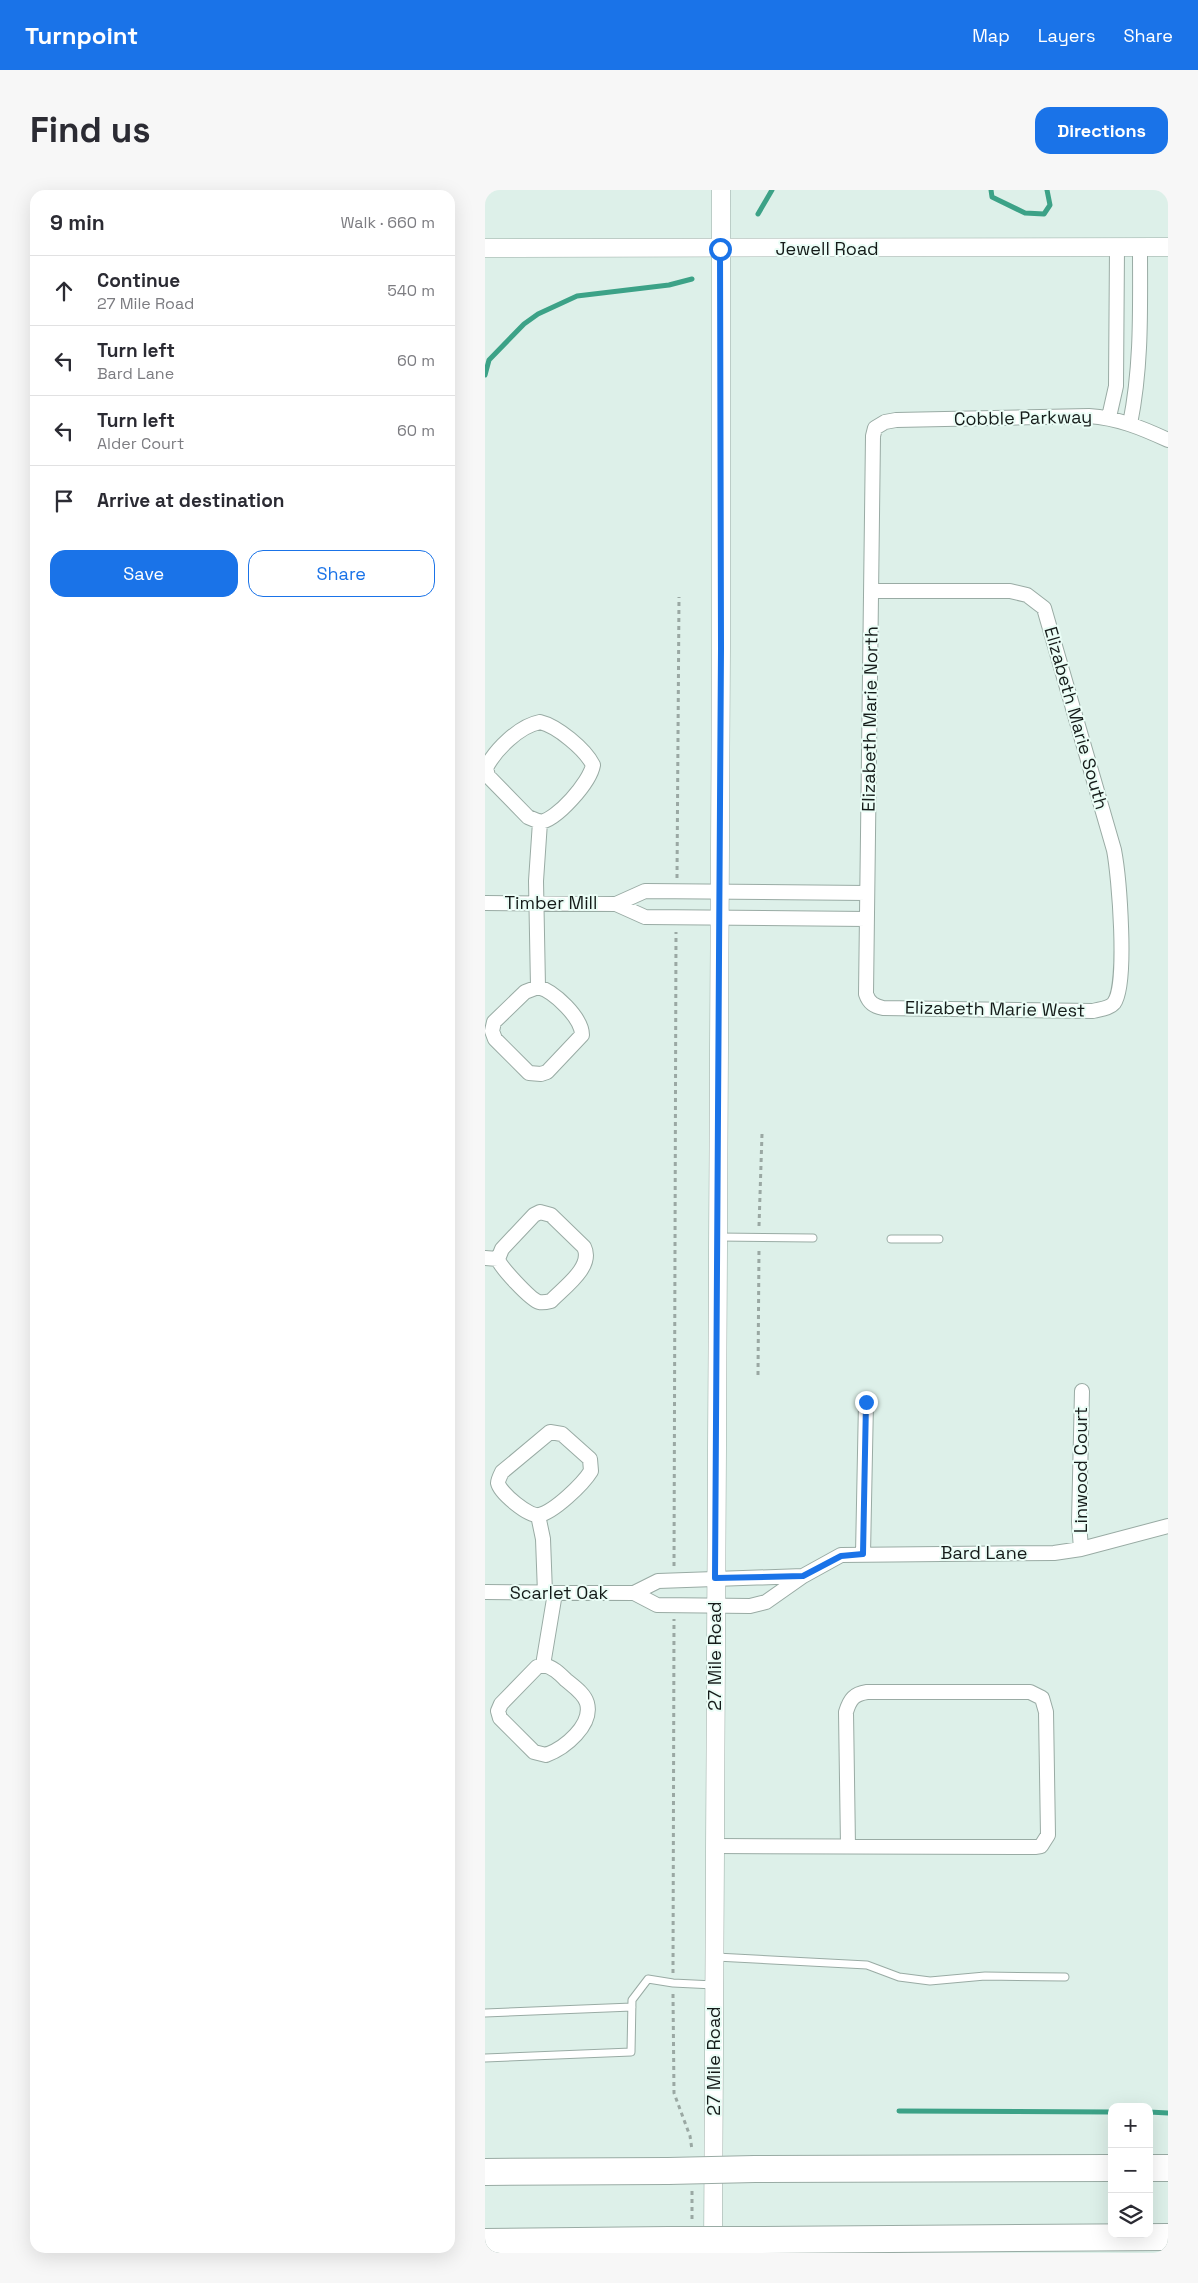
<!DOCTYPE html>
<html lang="en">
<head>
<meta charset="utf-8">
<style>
  body { margin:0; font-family:"Space Grotesk",sans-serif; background:#f7f7f7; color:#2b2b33 }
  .controls { position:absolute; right:15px; bottom:15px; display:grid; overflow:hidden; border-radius:10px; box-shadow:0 5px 20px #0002 }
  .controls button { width:45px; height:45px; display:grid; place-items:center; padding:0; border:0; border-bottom:1px solid #e1e1e2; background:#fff; color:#2b2b33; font:25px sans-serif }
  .stop { position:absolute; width:15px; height:15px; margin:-11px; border:4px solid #1a73e8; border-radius:50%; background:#fff }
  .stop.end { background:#1a73e8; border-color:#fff; box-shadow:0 1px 5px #0008 }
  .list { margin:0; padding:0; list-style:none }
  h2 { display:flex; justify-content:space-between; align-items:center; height:65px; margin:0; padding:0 20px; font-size:21px }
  h2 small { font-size:16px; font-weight:400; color:#7c7c81 }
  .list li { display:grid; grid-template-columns:32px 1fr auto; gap:15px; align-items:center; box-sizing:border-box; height:70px; padding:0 20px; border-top:1px solid #e1e1e2 }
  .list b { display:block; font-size:19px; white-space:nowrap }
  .list p { margin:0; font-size:16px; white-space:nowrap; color:#7c7c81 }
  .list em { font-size:16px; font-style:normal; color:#7c7c81 }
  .actions { display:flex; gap:10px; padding:15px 20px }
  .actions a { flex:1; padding:11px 0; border:1px solid #1a73e8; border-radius:15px; text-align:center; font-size:18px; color:#1a73e8 }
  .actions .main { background:#1a73e8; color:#fff }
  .icon { flex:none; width:28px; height:28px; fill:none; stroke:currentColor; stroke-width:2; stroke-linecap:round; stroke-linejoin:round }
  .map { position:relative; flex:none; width:683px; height:2063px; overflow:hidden; border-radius:15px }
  header { display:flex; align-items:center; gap:30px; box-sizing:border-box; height:70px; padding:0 25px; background:#1a73e8; color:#fff }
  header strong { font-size:24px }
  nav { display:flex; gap:28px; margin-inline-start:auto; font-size:18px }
  .intro { display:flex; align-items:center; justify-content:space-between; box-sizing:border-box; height:120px; padding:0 30px }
  h1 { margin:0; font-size:35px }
  .button { padding:12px 22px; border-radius:15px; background:#1a73e8; color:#fff; font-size:18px; font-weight:700 }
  main { display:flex; gap:30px; padding:0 30px }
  aside { flex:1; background:#fff; border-radius:15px; box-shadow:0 5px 20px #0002 }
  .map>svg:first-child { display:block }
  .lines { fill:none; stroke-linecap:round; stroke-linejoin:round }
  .stream { stroke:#3ca287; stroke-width:5 }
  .service-casing { stroke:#99aba4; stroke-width:9 }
  .minor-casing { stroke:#99aba4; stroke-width:16 }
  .tertiary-casing { stroke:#99aba4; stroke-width:19 }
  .motorway-casing { stroke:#99aba4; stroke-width:28 }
  .path { stroke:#9aa8a3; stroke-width:3; stroke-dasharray:4 4; stroke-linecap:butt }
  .service { stroke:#fff; stroke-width:7 }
  .minor { stroke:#fff; stroke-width:14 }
  .tertiary { stroke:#fff; stroke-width:18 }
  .motorway { stroke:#fff; stroke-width:26 }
  .motorway-bridge-casing { stroke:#99aba4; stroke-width:28; stroke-linecap:butt }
  .motorway-bridge { stroke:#fff; stroke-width:26 }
  .route { stroke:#1a73e8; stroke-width:6 }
  .labels { text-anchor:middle; stroke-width:4; stroke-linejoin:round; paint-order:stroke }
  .street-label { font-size:18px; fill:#151b19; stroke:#eafdf6 }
</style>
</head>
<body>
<header>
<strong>Turnpoint</strong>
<nav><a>Map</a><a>Layers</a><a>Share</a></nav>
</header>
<div class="intro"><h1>Find us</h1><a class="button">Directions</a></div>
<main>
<aside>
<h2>9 min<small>Walk · 660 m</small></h2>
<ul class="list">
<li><svg class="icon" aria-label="ahead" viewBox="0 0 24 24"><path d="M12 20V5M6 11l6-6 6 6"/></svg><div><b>Continue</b><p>27 Mile Road</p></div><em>540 m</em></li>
<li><svg class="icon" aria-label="left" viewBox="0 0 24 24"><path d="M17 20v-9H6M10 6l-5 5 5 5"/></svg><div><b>Turn left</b><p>Bard Lane</p></div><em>60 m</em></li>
<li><svg class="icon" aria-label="left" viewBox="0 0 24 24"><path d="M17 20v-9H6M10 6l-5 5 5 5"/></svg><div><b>Turn left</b><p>Alder Court</p></div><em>60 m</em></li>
<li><svg class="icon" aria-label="arrive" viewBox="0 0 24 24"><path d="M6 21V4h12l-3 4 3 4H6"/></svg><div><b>Arrive at destination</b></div></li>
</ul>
<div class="actions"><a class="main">Save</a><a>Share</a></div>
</aside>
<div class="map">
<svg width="683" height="2063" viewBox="0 0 683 2063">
  <rect width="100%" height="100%" fill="#ddf0e9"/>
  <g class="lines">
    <path class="stream" d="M 506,0 L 507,7 L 540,23 L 559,24 L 565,15 L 562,0
      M 273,24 L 287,0
      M 0,185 L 4,170 L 39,134 L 53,124 L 92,106 L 184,95 L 207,89
      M 414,1921 L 627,1922
      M 664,1922 L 683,1923"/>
    <g class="service-casing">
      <path id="service" d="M 233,1047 L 328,1048
        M 406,1049 L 454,1049
        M 231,1767 L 382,1775 L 414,1787 L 445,1791 L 500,1786 L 580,1787
        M 0,1823 L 147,1817
        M 0,1868 L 146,1862 L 147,1810 L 163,1789 L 188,1793 L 229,1795"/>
    </g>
    <g class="minor-casing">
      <path id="minor" d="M 624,227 L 631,196 L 632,58
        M 645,234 C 657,175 655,117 655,58
        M 386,401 L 525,401 L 542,405 L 559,418 L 629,660 C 634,686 643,794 629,813 C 624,819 614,819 608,821 L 398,818 C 389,816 384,813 381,804 L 388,246 L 390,238 L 400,232 L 411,230 L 604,226 C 633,228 657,238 683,250
        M 55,532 C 72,536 100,559 108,575 C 105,592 72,630 55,632 L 43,627 L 3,586 L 1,578 C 10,560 34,536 55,532 Z
        M 0,713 L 131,714
        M 382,729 L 160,727 L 131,714 L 160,701 L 382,703
        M 53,797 C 69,801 97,828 97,845 L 62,882 L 56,884 L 44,883 L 10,849 L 7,841 L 9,832 L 40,802 Z
        M 53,797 L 51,691 L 55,632
        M 55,1022 L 66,1025 L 99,1057 C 109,1077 78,1098 66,1111 C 62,1112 58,1113 54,1112 C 46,1110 15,1077 13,1069 L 17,1059 L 49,1025 Z
        M 0,1068 L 13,1069
        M 65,1242 L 77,1244 L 105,1269 L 106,1281 C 98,1294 69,1322 54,1325 C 44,1327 15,1303 13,1293 C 13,1290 15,1286 17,1282 Z
        M 53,1325 L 58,1349 L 60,1403
        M 596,1359 L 594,1332 L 597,1201
        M 378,1364 L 381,1212
        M 318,1386 L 173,1391 L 149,1403 L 172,1415 L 265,1416 L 281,1412 L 318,1386 L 356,1365 L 569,1363 L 596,1359 L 683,1336
        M 0,1402 L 149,1403
        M 58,1475 C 68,1477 74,1483 81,1490 C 88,1496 99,1503 102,1513 C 108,1535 80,1558 61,1565 L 49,1562 L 15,1528 L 13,1521 L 16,1514 L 52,1477 Z
        M 58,1475 L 70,1403
        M 229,1656 L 550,1657 L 556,1656 L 563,1645 L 561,1522 L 557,1508 L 545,1502 L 382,1502 C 369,1504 365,1509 361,1522 L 363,1656"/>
    </g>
    <g class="tertiary-casing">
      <path id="tertiary" d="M 0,58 L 683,57
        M 228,2060 L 236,458 L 236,0"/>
    </g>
    <g class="motorway-casing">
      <path id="motorway" d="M 664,1978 L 683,1978
        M 270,1979 L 627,1978
        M 0,1982 L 183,1981
        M 271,2050 L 683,2047
        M 0,2052 L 184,2050"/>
    </g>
    <path class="path" d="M 192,688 L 194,407
      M 274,1036 L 277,944
      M 273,1185 L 274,1058
      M 189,1376 L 191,742
      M 188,1783 L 189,1429
      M 188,1804 L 189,1903 L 205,1946 L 207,1960
      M 207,2001 L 207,2030"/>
    <use href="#service" class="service"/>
    <use href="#minor" class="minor"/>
    <use href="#tertiary" class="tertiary"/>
    <use href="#motorway" class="motorway"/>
    <g class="motorway-bridge-casing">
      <path id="motorway-bridge" d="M 183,1981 L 270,1979
        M 184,2050 L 271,2050"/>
    </g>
    <use href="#motorway-bridge" class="motorway-bridge"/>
  </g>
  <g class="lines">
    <path class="route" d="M 235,59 L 236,458 L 230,1388 L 318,1386 L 356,1366 L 378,1364 L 381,1212"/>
  </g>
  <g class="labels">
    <g class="street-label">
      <text x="342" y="65">Jewell Road</text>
      <text transform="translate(538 228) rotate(-1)" y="6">Cobble Parkway</text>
      <text transform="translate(591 528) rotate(74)" y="6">Elizabeth Marie South</text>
      <text transform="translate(385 529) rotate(-89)" y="6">Elizabeth Marie North</text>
      <text x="66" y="719">Timber Mill</text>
      <text transform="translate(510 819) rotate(1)" y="6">Elizabeth Marie West</text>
      <text transform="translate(596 1280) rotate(-90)" y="6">Linwood Court</text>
      <text x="499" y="1369">Bard Lane</text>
      <text x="74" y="1409">Scarlet Oak</text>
      <text transform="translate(230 1466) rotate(-90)" y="6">27 Mile Road</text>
      <text transform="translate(229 1871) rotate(-90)" y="6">27 Mile Road</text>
    </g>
  </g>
</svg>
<div class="controls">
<button>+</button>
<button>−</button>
<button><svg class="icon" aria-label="layers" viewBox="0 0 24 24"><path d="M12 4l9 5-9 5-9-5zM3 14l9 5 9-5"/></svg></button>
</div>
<div class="stop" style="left:235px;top:59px"></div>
<div class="stop end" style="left:381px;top:1212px"></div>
</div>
</main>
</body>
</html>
